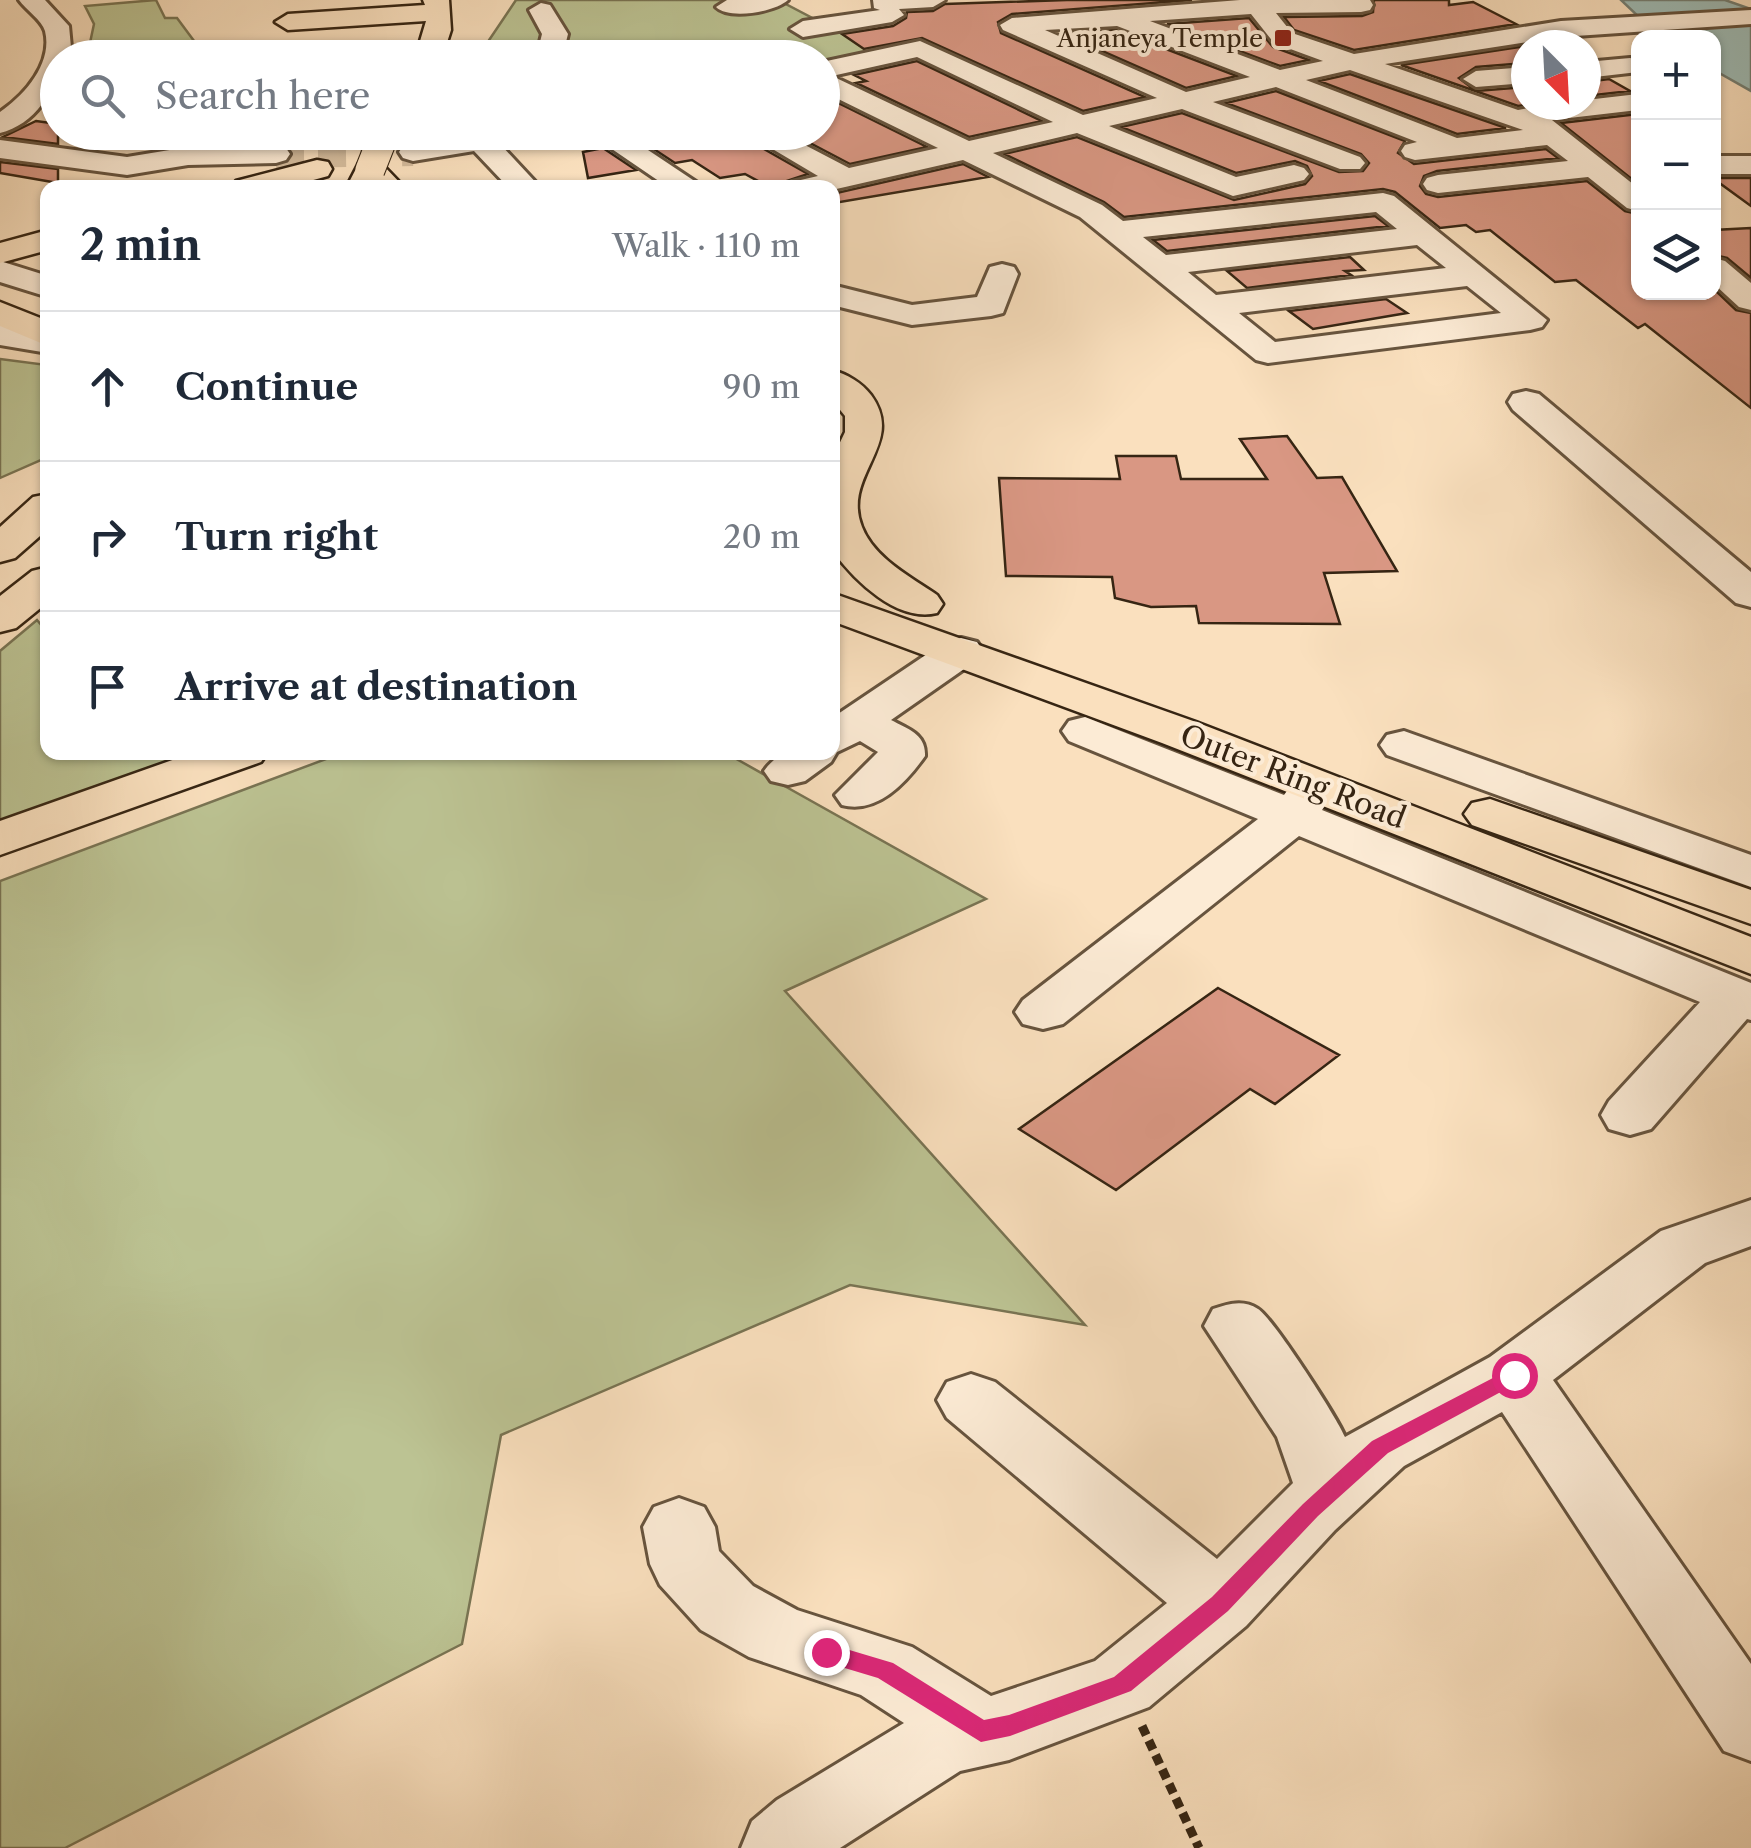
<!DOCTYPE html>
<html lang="en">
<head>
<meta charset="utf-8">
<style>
  body { margin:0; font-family:"Libre Caslon Text",serif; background:#f6f6f7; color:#1f2937 }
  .controls { position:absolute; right:30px; top:30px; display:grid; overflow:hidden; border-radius:20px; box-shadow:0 2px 8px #0004 }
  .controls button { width:90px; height:90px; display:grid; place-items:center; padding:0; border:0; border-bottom:2px solid #e0e1e3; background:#fff; color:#1f2937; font:50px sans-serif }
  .compass { position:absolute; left:1511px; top:30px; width:90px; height:90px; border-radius:50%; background:#fff; box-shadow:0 2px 8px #0004; rotate:156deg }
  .stop { position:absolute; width:30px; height:30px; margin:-22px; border:8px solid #db2777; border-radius:50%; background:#fff }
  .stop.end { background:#db2777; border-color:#fff; box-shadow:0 2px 10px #0008 }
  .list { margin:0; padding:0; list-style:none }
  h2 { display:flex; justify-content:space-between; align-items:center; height:130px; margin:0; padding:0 40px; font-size:42px }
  h2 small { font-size:32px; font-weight:400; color:#747a83 }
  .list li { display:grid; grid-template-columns:65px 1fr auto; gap:30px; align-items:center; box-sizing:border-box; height:150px; padding:0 40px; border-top:2px solid #e0e1e3 }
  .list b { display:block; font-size:38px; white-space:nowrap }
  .list em { font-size:32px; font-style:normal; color:#747a83 }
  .icon { flex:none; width:55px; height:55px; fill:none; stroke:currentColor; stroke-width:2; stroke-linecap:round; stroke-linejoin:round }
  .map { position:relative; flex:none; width:1751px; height:1848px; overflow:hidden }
  .search { position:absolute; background:#fff; box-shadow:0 2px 8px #0004; left:40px; top:40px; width:800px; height:110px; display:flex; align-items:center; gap:25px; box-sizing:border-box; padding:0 35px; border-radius:55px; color:#747a83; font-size:38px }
  .panel { position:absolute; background:#fff; box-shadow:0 2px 8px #0004; left:40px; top:180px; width:800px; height:580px; border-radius:20px }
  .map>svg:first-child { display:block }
  .green { fill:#bcc393; stroke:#797453; stroke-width:2.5 }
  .water { fill:#9fbcb6; stroke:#758075; stroke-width:2.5 }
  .building { fill:#d99783; stroke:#362513; stroke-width:2.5 }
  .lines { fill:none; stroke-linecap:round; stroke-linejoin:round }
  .minor-tunnel { stroke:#d3bb9c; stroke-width:28; stroke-dasharray:28 14; stroke-linecap:butt }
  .minor-casing { stroke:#67543e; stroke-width:6 }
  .highway-casing { stroke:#362513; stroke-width:5 }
  .path { stroke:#362513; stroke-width:9; stroke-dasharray:10 6; stroke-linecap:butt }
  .minor { fill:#fcebd5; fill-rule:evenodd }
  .highway { fill:#fae0be; fill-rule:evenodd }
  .highway-bridge-casing { stroke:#362513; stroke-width:31; stroke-linecap:butt }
  .highway-bridge { stroke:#fae0be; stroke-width:29 }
  .route { fill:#db2777 }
  .poi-dot { fill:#8f2418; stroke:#fcebd5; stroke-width:4 }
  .labels { text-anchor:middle; stroke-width:8; stroke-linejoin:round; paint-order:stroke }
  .far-poi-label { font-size:25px; fill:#362513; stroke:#fcebd5; text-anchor:end }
  .street-label { font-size:30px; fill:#362513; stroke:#fcebd5 }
</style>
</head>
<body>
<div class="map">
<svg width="1751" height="1848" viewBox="0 0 1751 1848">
  <rect width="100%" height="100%" fill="#fae0be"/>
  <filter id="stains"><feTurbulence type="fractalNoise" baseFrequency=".002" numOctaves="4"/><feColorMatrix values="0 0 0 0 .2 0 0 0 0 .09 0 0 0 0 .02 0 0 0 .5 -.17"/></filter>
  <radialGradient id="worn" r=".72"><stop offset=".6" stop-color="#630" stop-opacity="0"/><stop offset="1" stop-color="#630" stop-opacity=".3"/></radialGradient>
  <path class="green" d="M 156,0 L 165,18 L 177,18 L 200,49 L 87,57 L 94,24 L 85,6 Z
    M 516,0 L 778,0 L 879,53 L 823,64 L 822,58 L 477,58 Z
    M 0,359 L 47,365 L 48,457 L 0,478 Z
    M 37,620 L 47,632 L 48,752 L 205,753 L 0,826 L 0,651 Z
    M 724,752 L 986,899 L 785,991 L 1085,1325 L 850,1285 L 501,1435 L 462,1644 L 65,1848 L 0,1848 L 0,881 L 342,753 Z"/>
  <path class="water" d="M 1621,0 L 1725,0 L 1751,9 L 1751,91 L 1714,70 L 1714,38 L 1660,37 Z"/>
  <path class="building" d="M 1067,0 L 1192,0 L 1012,14 L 998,22 L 1001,33 L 1145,97 L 1083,111 L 922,38 L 864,49 L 842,34 L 893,26 L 906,18 L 907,12 L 933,11 L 945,4 Z
    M 1374,0 L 1449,0 L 1449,5 L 1473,2 L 1516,24 L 1354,50 L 1294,30 L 1284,17 L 1362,16 L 1373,12 Z
    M 1249,18 L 1273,47 L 1309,60 L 1280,66 L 1167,24 Z
    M 1116,30 L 1237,76 L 1186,88 L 1061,33 Z
    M 1526,46 L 1526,63 L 1476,67 L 1459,78 L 1476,91 L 1526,87 L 1526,105 L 1518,106 L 1401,65 Z
    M 917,61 L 1042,121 L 969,137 L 856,83 L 866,81 L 854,75 Z
    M 1350,74 L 1506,128 L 1457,134 L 1319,81 Z
    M 1609,79 L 1630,91 L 1586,96 L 1586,82 Z
    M 1276,91 L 1405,141 L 1398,153 L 1414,164 L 1546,149 L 1558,158 L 1437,171 L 1424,176 L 1420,186 L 1426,194 L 1438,197 L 1587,181 L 1625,211 L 1638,214 L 1638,292 L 1714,292 L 1714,289 L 1736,310 L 1751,313 L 1751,408 L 1645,324 L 1638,328 L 1576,280 L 1555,282 L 1490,230 L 1476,232 L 1466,225 L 1440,228 L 1395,192 L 1383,189 L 1124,217 L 1104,202 L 1004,154 L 1077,137 L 1234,200 L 1305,184 L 1312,176 L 1307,166 L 1295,161 L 1236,173 L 1121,127 L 1182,113 L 1339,172 L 1363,171 L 1369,163 L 1361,154 L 1226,103 Z
    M 822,95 L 927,147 L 850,164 L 791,133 L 822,132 Z
    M 1638,114 L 1638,184 L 1561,123 Z
    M 36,121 L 58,124 L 58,144 L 3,137 Z
    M 675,133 L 695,144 L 741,136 L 808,174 L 769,187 L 745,174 L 720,178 L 692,160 L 675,163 L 640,140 Z
    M 603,148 L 636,170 L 588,178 L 583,152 Z
    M 0,162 L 58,169 L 58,183 L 0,173 Z
    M 963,164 L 988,177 L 840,202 L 832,198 L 832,194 Z
    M 1714,178 L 1751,178 L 1751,206 L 1714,179 Z
    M 1375,216 L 1388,226 L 1167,251 L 1153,240 Z
    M 1751,228 L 1751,278 L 1727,258 L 1714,255 L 1714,230 Z
    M 1350,257 L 1364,270 L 1345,271 L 1351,275 L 1247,288 L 1227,271 Z
    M 1386,299 L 1407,313 L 1313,329 L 1289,311 Z
    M 1287,436 L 1317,478 L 1342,477 L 1397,571 L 1324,573 L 1340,624 L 1199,623 L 1196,606 L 1151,607 L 1115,598 L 1112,577 L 1006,576 L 999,478 L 1120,479 L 1116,456 L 1176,456 L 1181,479 L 1267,479 L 1240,439 Z
    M 1218,988 L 1339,1055 L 1275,1104 L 1250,1089 L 1116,1190 L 1019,1129 Z"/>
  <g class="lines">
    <path class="minor-tunnel" d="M 276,154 L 413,152"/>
    <g class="minor-casing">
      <path id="minor" d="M 19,0 L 45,0 L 69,26 L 72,58 L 58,58 C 58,90 34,125 0,133 L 0,112 C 25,95 53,63 45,31 C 42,20 26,10 19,0 Z
        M 727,0 L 788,0 C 775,12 729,20 716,7 Z
        M 873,0 L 945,0 L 933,7 L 899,9 L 904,15 L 892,22 L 803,37 L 790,29 L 803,21 L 880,10 L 874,8 Z
        M 1240,0 L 1370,0 L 1373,5 L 1370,10 L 1361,12 L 1276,13 L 1292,33 L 1354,54 L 1561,21 L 1751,10 L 1751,24 L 1561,37 L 1385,64 L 1518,110 L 1543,105 L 1586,105 L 1586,100 L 1638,94 L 1638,110 L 1552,120 L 1638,188 L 1638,211 L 1627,208 L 1588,177 L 1438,193 L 1427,190 L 1423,184 L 1427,178 L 1438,175 L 1568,161 L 1547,145 L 1415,160 L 1405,157 L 1401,151 L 1405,145 L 1417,142 L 1276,87 L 1213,102 L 1360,157 L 1365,163 L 1360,169 L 1340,169 L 1182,109 L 1109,126 L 1236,177 L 1294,165 L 1304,168 L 1309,174 L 1304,180 L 1233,196 L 1077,133 L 993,153 L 1102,205 L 1123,221 L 1383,193 L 1394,196 L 1547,320 L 1542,327 L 1530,330 L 1268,363 L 1256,360 L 1080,217 L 963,160 L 832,190 L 788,188 L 792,182 L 818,176 L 744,132 L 780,132 L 849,168 L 938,148 L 822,91 L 822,62 L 920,41 L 1083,115 L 1157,98 L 1003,30 L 1000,25 L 1012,18 ZM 1251,14 L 1274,43 L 1323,61 L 1280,70 L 1150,21 ZM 1117,26 L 1250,77 L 1186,92 L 1045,30 ZM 917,57 L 1053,122 L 969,141 L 832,76 ZM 1350,70 L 1523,130 L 1457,138 L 1306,80 ZM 1376,212 L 1397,229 L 1166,255 L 1143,237 ZM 1417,245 L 1446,268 L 1216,295 L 1188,272 ZM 1467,286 L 1501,313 L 1275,342 L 1239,313 Z
        M 541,3 L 550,5 L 568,34 L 562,58 L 536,58 L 542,34 L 529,10 Z
        M 1630,58 L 1638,60 L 1638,72 L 1586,78 L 1586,62 Z
        M 1526,67 L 1526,83 L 1476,87 L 1463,79 L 1476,71 Z
        M 462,132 L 520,132 L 500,144 L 541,188 L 509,188 L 474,151 L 413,161 L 403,158 L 399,152 L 403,146 L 464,135 Z
        M 587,132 L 621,132 L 705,188 L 669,188 Z
        M 0,140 L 127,157 L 188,147 L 276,145 L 286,148 L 290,154 L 286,160 L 276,163 L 188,165 L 127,175 L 0,158 Z
        M 1714,156 L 1751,156 L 1751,174 L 1714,174 Z
        M 1714,258 L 1725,261 L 1751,283 L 1751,310 L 1739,307 L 1714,284 Z
        M 0,261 L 48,276 L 48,297 L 0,282 Z
        M 1002,264 L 1014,267 L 1018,274 L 1003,313 L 991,316 L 912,325 L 832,305 L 832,285 L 912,305 L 977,297 L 990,267 Z
        M 0,325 L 48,333 L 48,353 L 0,345 Z
        M 1526,391 L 1539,394 L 1751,572 L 1751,607 L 1736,603 L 1513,410 L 1508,402 L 1513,394 Z
        M 961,638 L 977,642 L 983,651 L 977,660 L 891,720 C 908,729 926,734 925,756 C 905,784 877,814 842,805 L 835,795 L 878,752 L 860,741 L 837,752 L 831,762 L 805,781 L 788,785 L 771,781 L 764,771 C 781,746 805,752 832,752 L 832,718 L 945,642 Z
        M 1085,717 L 1284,795 L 1294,781 L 1311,776 L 1328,781 L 1335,791 L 1322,810 L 1751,983 L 1751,1020 L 1747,1019 L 1651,1129 L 1630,1135 L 1609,1129 L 1601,1115 L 1609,1101 L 1700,1002 L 1299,836 L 1063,1024 L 1043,1029 L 1023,1024 L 1015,1012 L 1023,1000 L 1258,819 L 1069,741 L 1062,731 L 1069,721 Z
        M 1404,731 L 1751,855 L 1751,887 L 1387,755 L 1380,745 L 1387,735 Z
        M 1751,1200 L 1751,1246 L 1705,1263 L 1553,1380 L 1751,1664 L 1751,1761 L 1724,1751 L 1502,1412 L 1404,1466 L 1335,1530 L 1246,1626 L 1149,1707 L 1009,1760 L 960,1771 L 840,1848 L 741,1848 L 752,1821 L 777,1800 L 904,1723 L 861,1695 L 749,1657 L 701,1630 L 660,1585 L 650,1564 L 643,1527 L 654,1507 L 679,1498 L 704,1507 L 715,1527 L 719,1551 L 753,1586 L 797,1610 L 912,1647 L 991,1696 L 1095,1661 L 1167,1603 L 947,1418 L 937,1400 L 947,1382 L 971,1374 L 995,1382 L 1217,1559 L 1293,1483 L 1277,1437 L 1204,1326 L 1213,1309 C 1228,1304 1243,1299 1258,1309 C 1272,1317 1338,1419 1345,1437 L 1490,1357 L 1661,1231 Z"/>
    </g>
    <g class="highway-casing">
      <path id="highway" d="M 423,0 L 449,0 L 451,30 L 442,58 L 415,58 L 426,21 L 288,30 L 275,22 L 288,14 L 425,5 Z
        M 317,160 L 328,162 L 332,169 L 328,176 L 284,188 L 232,188 L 236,181 Z
        M 370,161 L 381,163 L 405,188 L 346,188 L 359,163 Z
        M 48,230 L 48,250 L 0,263 L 0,243 Z
        M 0,302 L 48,321 L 48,346 L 0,326 Z
        M 832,370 C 847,374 862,383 871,395 C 907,444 841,475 862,527 C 874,558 911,577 937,595 L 943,604 L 937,613 C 897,623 854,580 832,550 L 832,459 L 845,432 L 845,416 L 832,400 Z
        M 48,494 L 48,529 L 15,558 L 0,562 L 0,527 L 33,497 Z
        M 48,567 L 48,602 L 16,628 L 0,632 L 0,596 L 32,571 Z
        M 832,593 L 1196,722 L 1751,937 L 1751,974 L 1162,743 L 832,621 Z
        M 195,752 L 268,752 L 261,762 L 0,855 L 0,821 Z
        M 1490,799 L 1751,890 L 1751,924 L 1472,825 L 1464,814 L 1472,803 Z"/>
    </g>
    <path class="path" d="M 1142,1726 L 1199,1848"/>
    <use href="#minor" class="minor"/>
    <use href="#highway" class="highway"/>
    <g class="highway-bridge-casing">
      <path id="highway-bridge" d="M 370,170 L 385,132"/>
    </g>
    <use href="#highway-bridge" class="highway-bridge"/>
  </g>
  <path class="route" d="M 1514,1367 L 1524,1375 L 1521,1381 L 1388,1453 L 1318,1516 L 1228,1611 L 1131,1691 L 1010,1736 L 981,1742 L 878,1678 L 818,1660 L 814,1652 L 818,1645 L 826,1643 L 893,1663 L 984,1720 L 1009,1715 L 1114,1677 L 1212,1597 L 1303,1504 L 1372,1441 Z"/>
  <rect class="poi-dot" x="1273" y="28" width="20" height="20" rx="5"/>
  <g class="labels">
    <g class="far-poi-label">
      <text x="1263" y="47">Anjaneya Temple</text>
    </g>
    <g class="street-label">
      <text transform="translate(1293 777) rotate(21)" y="10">Outer Ring Road</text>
    </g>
  </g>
  <rect width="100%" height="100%" filter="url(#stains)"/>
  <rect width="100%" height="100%" fill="url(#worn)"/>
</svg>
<div class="controls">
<button>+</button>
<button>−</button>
<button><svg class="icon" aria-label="layers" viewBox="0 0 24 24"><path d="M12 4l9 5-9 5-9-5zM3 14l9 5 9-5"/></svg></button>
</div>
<svg class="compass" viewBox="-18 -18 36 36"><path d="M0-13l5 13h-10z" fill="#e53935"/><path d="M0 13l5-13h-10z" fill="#747a83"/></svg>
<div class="stop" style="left:1514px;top:1375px"></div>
<div class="stop end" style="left:826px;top:1652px"></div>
<div class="search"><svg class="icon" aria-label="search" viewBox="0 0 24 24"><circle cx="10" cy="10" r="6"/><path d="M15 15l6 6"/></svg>Search here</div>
<section class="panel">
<h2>2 min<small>Walk · 110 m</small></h2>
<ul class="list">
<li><svg class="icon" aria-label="ahead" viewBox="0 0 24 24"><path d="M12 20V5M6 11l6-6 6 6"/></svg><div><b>Continue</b></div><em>90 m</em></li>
<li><svg class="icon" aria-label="right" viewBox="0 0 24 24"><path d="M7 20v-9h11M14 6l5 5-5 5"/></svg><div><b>Turn right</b></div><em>20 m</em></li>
<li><svg class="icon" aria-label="arrive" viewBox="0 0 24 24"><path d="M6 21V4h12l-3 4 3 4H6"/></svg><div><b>Arrive at destination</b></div></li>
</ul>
</section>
</div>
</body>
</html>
